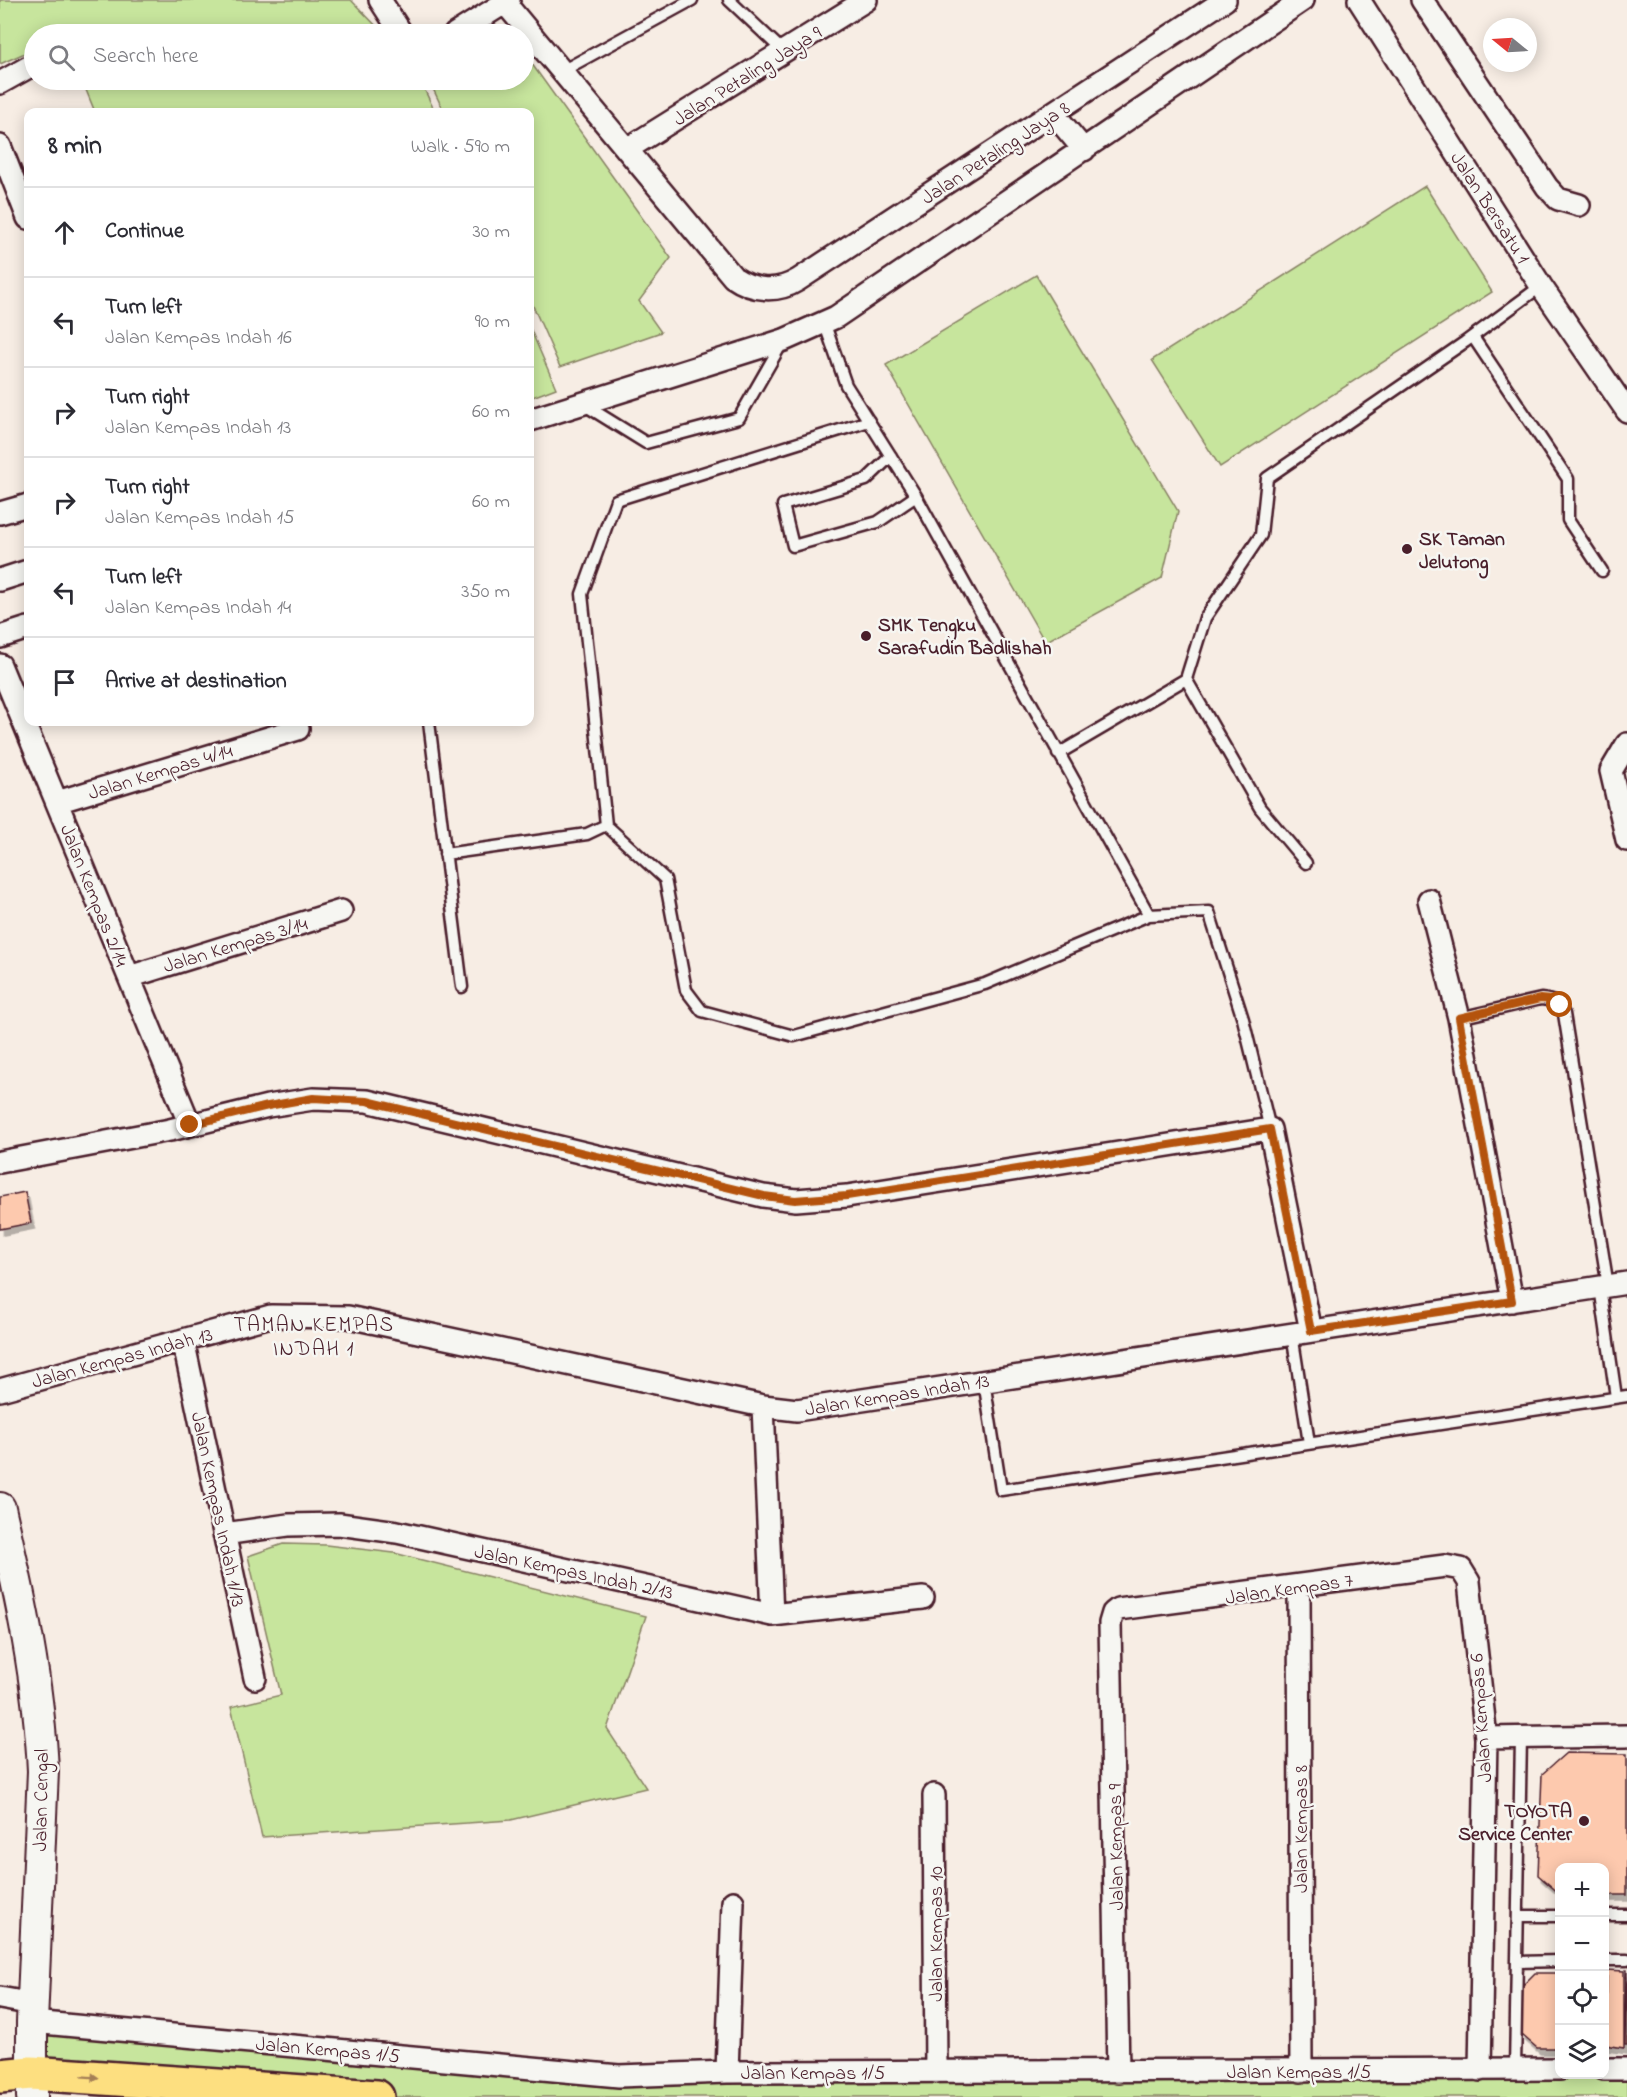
<!DOCTYPE html>
<html lang="en">
<head>
<meta charset="utf-8">
<style>
  body { margin:0; font-family:"Indie Flower",sans-serif; background:#f2f2f3; color:#2b2b33 }
  .controls { position:absolute; right:18px; bottom:18px; display:grid; overflow:hidden; border-radius:12px; box-shadow:0 3px 15px #0003 }
  .controls button { width:54px; height:54px; display:grid; place-items:center; padding:0; border:0; border-bottom:2px solid #e1e1e2; background:#fff; color:#2b2b33; font:30px sans-serif }
  .compass { position:absolute; left:1483px; top:18px; width:54px; height:54px; border-radius:50%; background:#fff; box-shadow:0 3px 15px #0003; rotate:288deg }
  .stop { position:absolute; width:18px; height:18px; margin:-14px; border:4px solid #b45309; border-radius:50%; background:#fff }
  .stop.end { background:#b45309; border-color:#fff; box-shadow:0 2px 6px #0008 }
  .list { margin:0; padding:0; list-style:none }
  h2 { display:flex; justify-content:space-between; align-items:center; height:78px; margin:0; padding:0 24px; font-size:26px }
  h2 small { font-size:20px; font-weight:400; color:#7c7c81 }
  .list li { display:grid; grid-template-columns:39px 1fr auto; gap:18px; align-items:center; box-sizing:border-box; height:90px; padding:0 24px; border-top:2px solid #e1e1e2 }
  .list b { display:block; font-size:22px; white-space:nowrap }
  .list p { margin:0; font-size:20px; white-space:nowrap; color:#7c7c81 }
  .list em { font-size:20px; font-style:normal; color:#7c7c81 }
  .icon { flex:none; width:33px; height:33px; fill:none; stroke:currentColor; stroke-width:2; stroke-linecap:round; stroke-linejoin:round }
  .map { position:relative; flex:none; width:1627px; height:2097px; overflow:hidden }
  .search { position:absolute; background:#fff; box-shadow:0 3px 15px #0003; left:24px; top:24px; width:510px; height:66px; display:flex; align-items:center; gap:15px; box-sizing:border-box; padding:0 21px; border-radius:33px; color:#7c7c81; font-size:22px }
  .panel { position:absolute; background:#fff; box-shadow:0 3px 15px #0003; left:24px; top:108px; width:510px; height:618px; border-radius:12px }
  .map>svg:first-child { display:block }
  .green { fill:#c7e59d; stroke:#888264; stroke-width:1.5 }
  .building { fill:#fdc9ae; stroke:#4a1f2b; stroke-width:1.5; filter:url(#shadow) }
  .lines { fill:none; stroke-linecap:round; stroke-linejoin:round }
  .lane-casing { stroke:#4a1f2b; stroke-width:15 }
  .street-casing { stroke:#4a1f2b; stroke-width:26 }
  .secondary-casing { stroke:#4a1f2b; stroke-width:34 }
  .primary-casing { stroke:#4a1f2b; stroke-width:38 }
  .lane { stroke:#f6f6f2; stroke-width:10 }
  .street { stroke:#f6f6f2; stroke-width:21 }
  .secondary { stroke:#f6f6f2; stroke-width:30 }
  .primary { stroke:#fddf80; stroke-width:33 }
  .oneway { fill:#a47f56 }
  .route { stroke:#b45309; stroke-width:8 }
  .poi-dot { fill:#4a1f2b; stroke:#f6f6f2; stroke-width:2 }
  .labels { text-anchor:middle; stroke-width:5; stroke-linejoin:round; paint-order:stroke }
  .street-label { font-size:20px; fill:#4a1f2b; stroke:#f6f6f2 }
  .poi-label { font-size:20px; font-weight:bold; fill:#4a1f2b; stroke:#f6f6f2; text-anchor:start }
  .neighbourhood-label { font-size:21px; letter-spacing:1.5px; fill:#4a1f2b; stroke:#f6f6f2 }
</style>
</head>
<body>
<div class="map">
<svg width="1627" height="2097" viewBox="0 0 1627 2097">
  <defs>
    <filter id="shadow"><feDropShadow dx="3.5" dy="6" stdDeviation="0" flood-color="#0004"/></filter>
  </defs>
  <rect width="100%" height="100%" fill="#f7ede4"/>
  <filter id="ink" filterUnits="userSpaceOnUse"><feTurbulence type="fractalNoise" baseFrequency=".0167" numOctaves="2"/><feDisplacementMap in="SourceGraphic" scale="12" xChannelSelector="R" yChannelSelector="G"/><feConvolveMatrix kernelMatrix="1 2 1 2 8 2 1 2 1" color-interpolation-filters="sRGB"/></filter>
  <g filter="url(#ink)">
    <path class="green" d="M 0,0 L 351,0 L 384,34 L 34,34 L 34,49 L 0,64 Z
      M 524,53 L 671,258 L 639,301 L 661,332 L 560,367 L 530,299 L 530,112 L 444,112 L 429,80 L 524,80 Z
      M 82,80 L 420,80 L 435,112 L 95,112 Z
      M 1425,186 L 1492,292 L 1220,467 L 1152,360 Z
      M 1036,275 L 1178,511 L 1162,578 L 1045,642 L 886,365 Z
      M 530,328 L 556,388 L 530,398 Z
      M 283,1544 L 326,1545 L 394,1553 L 646,1616 L 607,1729 L 646,1788 L 511,1820 L 262,1837 L 231,1707 L 281,1695 L 248,1556 Z
      M 32,2022 L 619,2076 L 1604,2074 L 1627,2069 L 1627,2097 L 377,2097 L 31,2073 Z"/>
    <path class="building" d="M 25,1192 L 31,1223 L 0,1229 L 0,1197 Z
      M 1566,1753 L 1627,1754 L 1627,1895 L 1604,1895 L 1604,1868 L 1560,1868 L 1560,1894 L 1538,1875 L 1542,1774 Z
      M 1607,1970 L 1624,1971 L 1624,2048 L 1606,2045 Z
      M 1626,1970 L 1627,1970 L 1627,2045 L 1625,2045 Z
      M 1604,1972 L 1606,1972 L 1605,2047 L 1604,2047 Z
      M 1535,1973 L 1560,1973 L 1560,2048 L 1537,2048 L 1522,2035 L 1522,1986 Z"/>
    <g class="lines">
      <g class="lane-casing">
        <path id="lane" d="M 729,0 L 784,52
          M 562,71 L 692,0
          M 824,322 L 846,385 L 916,496 L 1149,915
          M 1473,337 L 1568,479 L 1568,520 L 1602,571
          M 583,404 L 646,443 L 739,418 L 782,343
          M 869,421 L 616,500 L 582,594 L 606,825 L 665,879 L 686,990 L 702,1011 L 794,1036 L 985,984 L 1149,915 L 1209,912 L 1243,1019 L 1270,1129
          M 891,456 L 866,480 L 783,505 L 793,546 L 878,522 L 916,496
          M 1186,679 L 1260,808 L 1306,863
          M 429,722 L 462,987
          M 1058,754 L 1186,679 L 1205,618 L 1261,535 L 1267,478 L 1465,342 L 1541,286
          M 445,854 L 587,834 L 606,825
          M 1459,1018 L 1541,999 C 1553,1000 1558,1003 1564,1014 L 1608,1286
          M 1600,1287 L 1616,1397
          M 1292,1334 L 1309,1443
          M 984,1381 L 1001,1490 L 1627,1396
          M 1604,1915 L 1627,1915
          M 1518,1916 L 1560,1916
          M 1604,1960 L 1627,1960
          M 1517,1962 L 1560,1961
          M 1515,2069 L 1521,1737"/>
      </g>
      <g class="street-casing">
        <path id="street" d="M 380,0 L 402,34
          M 1359,0 L 1541,286 L 1627,411
          M 1422,0 L 1547,187 L 1558,199 L 1579,205
          M 505,3 L 733,277 C 753,291 777,293 798,280 L 1225,0
          M 455,34 L 509,0
          M 0,83 L 34,64
          M 1054,114 L 1084,150
          M 0,146 L 28,218
          M 627,149 L 866,0
          M 530,420 L 784,340 L 836,317 L 1303,0
          M 0,513 L 28,505
          M 0,580 L 28,571
          M 0,637 L 28,628
          M 0,665 L 190,1125
          M 1627,744 L 1611,771 L 1627,840
          M 57,802 L 298,729
          M 1429,900 L 1459,1018 L 1512,1301
          M 129,977 L 341,911
          M 0,1162 L 170,1130 L 268,1106 L 313,1099 L 367,1101 L 763,1196 L 796,1200 L 847,1196 L 1270,1129 L 1311,1331
          M 183,1340 L 255,1678
          M 0,1390 L 271,1316 L 348,1317 L 763,1406 L 797,1410 L 1627,1283
          M 763,1406 L 772,1615
          M 224,1534 L 288,1525 L 339,1524 L 397,1532 L 772,1615 L 923,1598
          M 1299,1587 L 1301,2071
          M 1486,1738 L 1627,1736
          M 934,1795 L 936,2072
          M 0,1998 L 33,2004
          M 32,2022 L 619,2076 L 727,2072 L 1560,2069
          M 1604,2069 L 1627,2069
          M 727,2072 L 733,1902
          M 1118,2072 L 1110,1623 L 1113,1613 L 1118,1609 L 1445,1566 L 1461,1569 L 1469,1582 L 1486,1738 L 1480,2070"/>
      </g>
      <g class="secondary-casing">
        <path id="secondary" d="M 0,1508 C 20,1595 39,1681 43,1771 L 32,2022 L 32,2097"/>
      </g>
      <g class="primary-casing">
        <path id="primary" d="M 0,2076 L 31,2073 L 377,2097"/>
      </g>
      <use href="#lane" class="lane"/>
      <use href="#street" class="street"/>
      <use href="#secondary" class="secondary"/>
      <use href="#primary" class="primary"/>
    </g>
    <defs><path id="oneway-solid" d="M-6-.8H1V-3.2L6.5 0L1 3.2V.8H-6Z" transform="scale(1.5)"/></defs>
    <use class="oneway" href="#oneway-solid" transform="translate(90 2077) rotate(4)"/>
  </g>
  <g class="lines" filter="url(#ink)">
    <path class="route" d="M 190,1125 L 268,1106 L 313,1098 L 367,1101 L 764,1196 L 795,1200 L 847,1196 L 1270,1129 L 1311,1331 L 1512,1301 L 1459,1018 L 1540,999 L 1551,1000 L 1560,1005"/>
  </g>
  <g class="poi-dot">
    <circle cx="1407" cy="549" r="6"/>
    <circle cx="866" cy="636" r="6"/>
    <circle cx="1584" cy="1821" r="6"/>
  </g>
  <g class="labels">
    <g class="street-label">
      <text transform="translate(747 75) rotate(-32)" y="7">Jalan Petaling Jaya 9</text>
      <text transform="translate(995 152) rotate(-33)" y="7">Jalan Petaling Jaya 8</text>
      <text transform="translate(1491 207) rotate(57)" y="7">Jalan Bersatu 1</text>
      <text transform="translate(160 771) rotate(-17)" y="7">Jalan Kempas 4/14</text>
      <text transform="translate(95 895) rotate(68)" y="7">Jalan Kempas 2/14</text>
      <text transform="translate(235 944) rotate(-17)" y="7">Jalan Kempas 3/14</text>
      <text transform="translate(122 1357) rotate(-15)" y="7">Jalan Kempas Indah 13</text>
      <text transform="translate(897 1394) rotate(-9)" y="7">Jalan Kempas Indah 13</text>
      <text transform="translate(219 1509) rotate(78)" y="7">Jalan Kempas Indah 1/13</text>
      <text transform="translate(574 1571) rotate(12)" y="7">Jalan Kempas Indah 2/13</text>
      <text transform="translate(1289 1588) rotate(-8)" y="7">Jalan Kempas 7</text>
      <text transform="translate(1480 1718) rotate(-94)" y="7">Jalan Kempas 6</text>
      <text transform="translate(40 1800) rotate(-89)" y="7">Jalan Cengal</text>
      <text transform="translate(1300 1829) rotate(-90)" y="7">Jalan Kempas 8</text>
      <text transform="translate(1115 1847) rotate(-91)" y="7">Jalan Kempas 9</text>
      <text transform="translate(935 1934) rotate(-90)" y="7">Jalan Kempas 10</text>
      <text transform="translate(328 2049) rotate(5)" y="7">Jalan Kempas 1/5</text>
      <text x="1299" y="2078">Jalan Kempas 1/5</text>
      <text x="813" y="2079">Jalan Kempas 1/5</text>
    </g>
    <g class="poi-label">
      <text x="1419" y="545">SK Taman<tspan x="1419" dy="23">Jelutong</tspan></text>
      <text x="878" y="631">SMK Tengku<tspan x="878" dy="23">Sarafudin Badlishah</tspan></text>
      <text x="1572" y="1817" text-anchor="end">TOYOTA<tspan x="1572" dy="23">Service Center</tspan></text>
    </g>
    <g class="neighbourhood-label">
      <text x="314" y="1331">TAMAN KEMPAS<tspan x="314" dy="24">INDAH 1</tspan></text>
    </g>
  </g>
</svg>
<div class="controls">
<button>+</button>
<button>−</button>
<button><svg class="icon" aria-label="locate" viewBox="0 0 24 24"><circle cx="12" cy="12" r="6"/><path d="M12 2v4M12 18v4M2 12h4M18 12h4"/></svg></button>
<button><svg class="icon" aria-label="layers" viewBox="0 0 24 24"><path d="M12 4l9 5-9 5-9-5zM3 14l9 5 9-5"/></svg></button>
</div>
<svg class="compass" viewBox="-18 -18 36 36"><path d="M0-13l5 13h-10z" fill="#e53935"/><path d="M0 13l5-13h-10z" fill="#7c7c81"/></svg>
<div class="stop" style="left:1560px;top:1005px"></div>
<div class="stop end" style="left:190px;top:1125px"></div>
<div class="search"><svg class="icon" aria-label="search" viewBox="0 0 24 24"><circle cx="10" cy="10" r="6"/><path d="M15 15l6 6"/></svg>Search here</div>
<section class="panel">
<h2>8 min<small>Walk · 590 m</small></h2>
<ul class="list">
<li><svg class="icon" aria-label="ahead" viewBox="0 0 24 24"><path d="M12 20V5M6 11l6-6 6 6"/></svg><div><b>Continue</b></div><em>30 m</em></li>
<li><svg class="icon" aria-label="left" viewBox="0 0 24 24"><path d="M17 20v-9H6M10 6l-5 5 5 5"/></svg><div><b>Turn left</b><p>Jalan Kempas Indah 16</p></div><em>90 m</em></li>
<li><svg class="icon" aria-label="right" viewBox="0 0 24 24"><path d="M7 20v-9h11M14 6l5 5-5 5"/></svg><div><b>Turn right</b><p>Jalan Kempas Indah 13</p></div><em>60 m</em></li>
<li><svg class="icon" aria-label="right" viewBox="0 0 24 24"><path d="M7 20v-9h11M14 6l5 5-5 5"/></svg><div><b>Turn right</b><p>Jalan Kempas Indah 15</p></div><em>60 m</em></li>
<li><svg class="icon" aria-label="left" viewBox="0 0 24 24"><path d="M17 20v-9H6M10 6l-5 5 5 5"/></svg><div><b>Turn left</b><p>Jalan Kempas Indah 14</p></div><em>350 m</em></li>
<li><svg class="icon" aria-label="arrive" viewBox="0 0 24 24"><path d="M6 21V4h12l-3 4 3 4H6"/></svg><div><b>Arrive at destination</b></div></li>
</ul>
</section>
</div>
</body>
</html>
